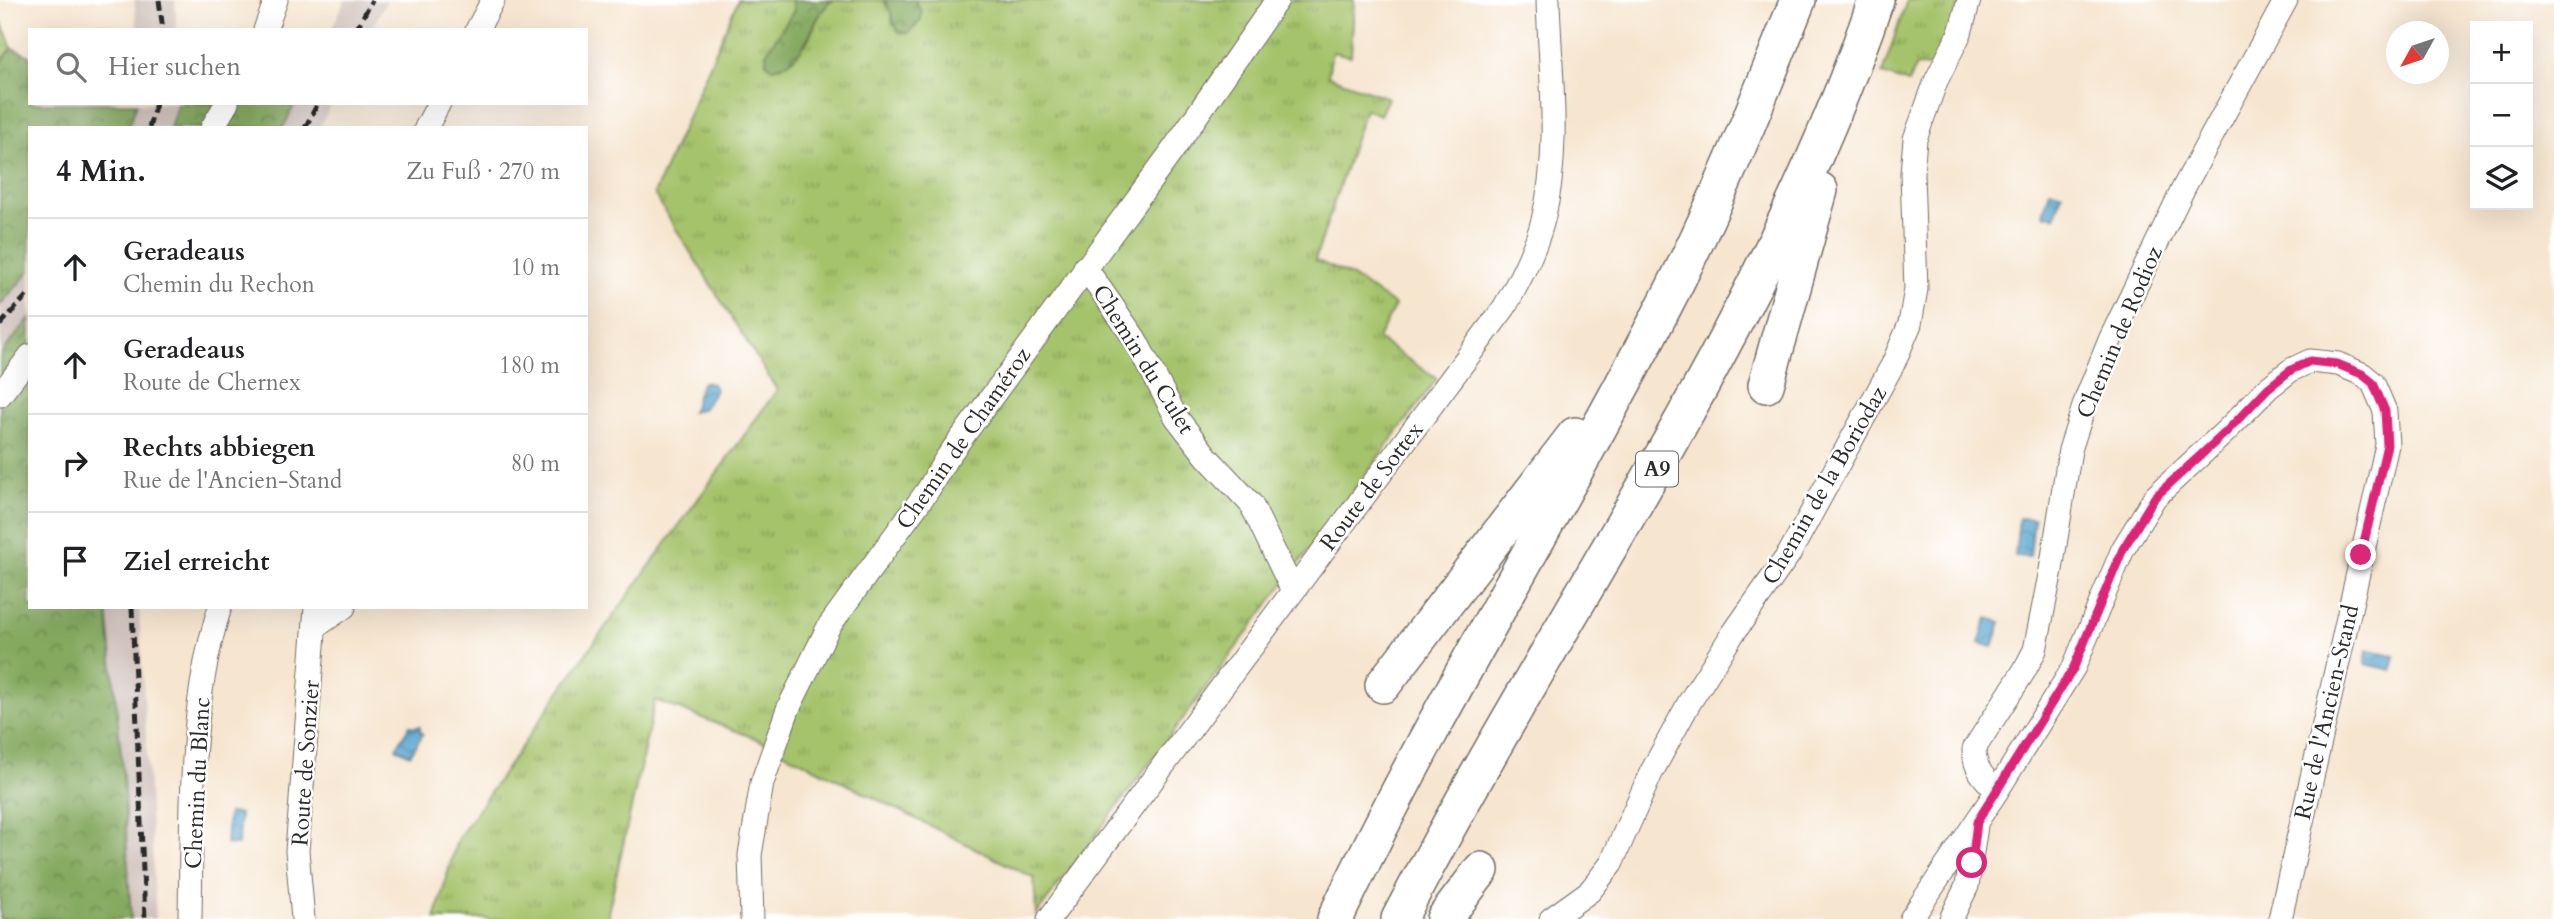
<!DOCTYPE html>
<html lang="de">
<head>
<meta charset="utf-8">
<style>
  body { margin:0; font-family:Cardo,serif; background:#f2f2f2; color:#202124 }
  .controls { position:absolute; right:21px; top:21px; display:grid; overflow:hidden; border-radius:0px; box-shadow:0 7px 28px #0002 }
  .controls button { width:63px; height:63px; display:grid; place-items:center; padding:0; border:0; border-bottom:2px solid #e0e0e0; background:#fff; color:#202124; font:35px sans-serif }
  .compass { position:absolute; left:2386px; top:21px; width:63px; height:63px; border-radius:50%; background:#fff; box-shadow:0 7px 28px #0002; rotate:230deg }
  .stop { position:absolute; width:21px; height:21px; margin:-16px; border:5px solid #db2777; border-radius:50%; background:#fff }
  .stop.end { background:#db2777; border-color:#fff; box-shadow:0 2px 7px #0008 }
  .list { margin:0; padding:0; list-style:none }
  h2 { display:flex; justify-content:space-between; align-items:center; height:91px; margin:0; padding:0 28px; font-size:30px }
  h2 small { font-size:23px; font-weight:400; color:#757577 }
  .list li { display:grid; grid-template-columns:46px 1fr auto; gap:21px; align-items:center; box-sizing:border-box; height:98px; padding:0 28px; border-top:2px solid #e0e0e0 }
  .list b { display:block; font-size:26px; white-space:nowrap }
  .list p { margin:0; font-size:23px; white-space:nowrap; color:#757577 }
  .list em { font-size:23px; font-style:normal; color:#757577 }
  .icon { flex:none; width:38px; height:38px; fill:none; stroke:currentColor; stroke-width:2; stroke-linecap:round; stroke-linejoin:round }
  .map { position:relative; flex:none; width:2554px; height:919px; overflow:hidden }
  .search { position:absolute; background:#fff; box-shadow:0 7px 28px #0002; left:28px; top:28px; width:560px; height:77px; display:flex; align-items:center; gap:18px; box-sizing:border-box; padding:0 24px; border-radius:0px; color:#757577; font-size:26px }
  .panel { position:absolute; background:#fff; box-shadow:0 7px 28px #0002; left:28px; top:126px; width:560px; height:483px; border-radius:0px }
  .map>svg:first-child { display:block }
  .railway { fill:#cfc0ba }
  .grass { fill:url(#grass-tufts); stroke:#68774a; stroke-width:2 }
  .forest { fill:url(#forest-crowns); stroke:#586a44; stroke-width:2 }
  .water { fill:url(#water-waves); stroke:#3f677c; stroke-width:2 }
  .lines { fill:none; stroke-linecap:round; stroke-linejoin:round }
  .minor-casing { stroke:#726c64; stroke-width:25 }
  .highway-casing { stroke:#726c64; stroke-width:38 }
  .minor { stroke:#fff; stroke-width:23 }
  .highway { stroke:#fff; stroke-width:35 }
  .rail { stroke:#2b2b2b; stroke-width:5; stroke-dasharray:10 5; stroke-linecap:butt }
  .route { stroke:#db2777; stroke-width:9 }
  .labels { text-anchor:middle; stroke-width:5; stroke-linejoin:round; paint-order:stroke }
  .shield { fill:#fff; stroke:#6b6b6b; stroke-width:2 }
  .shield-label { font-size:21px; font-weight:bold; fill:#2b2b2b }
  .street-label { font-size:23px; fill:#2b2b2b; stroke:#fff }
</style>
</head>
<body>
<div class="map">
<svg width="2554" height="919" viewBox="0 0 2554 919">
  <defs>
    <pattern id="grass-tufts" width="24" height="20" patternUnits="userSpaceOnUse" patternTransform="scale(1.75)"><rect width="24" height="20" fill="#a5c36a"/><path d="M3 7l-1-3M5 7V3M7 7l1-3M15 17l-1-3M17 17v-4M19 17l1-3" fill="none" stroke="#879f57"/></pattern>
    <pattern id="forest-crowns" width="20" height="18" patternUnits="userSpaceOnUse" patternTransform="scale(1.75)"><rect width="20" height="18" fill="#84a95e"/><path d="M2 6a3 3 0 1 1 6 0M12 15a3 3 0 1 1 6 0" fill="none" stroke="#6c8a4e"/></pattern>
    <pattern id="water-waves" width="16" height="10" patternUnits="userSpaceOnUse" patternTransform="scale(1.75)"><rect width="16" height="10" fill="#53a3cd"/><path d="M0 5q4-4 8 0t8 0" fill="none" stroke="#4585a7"/></pattern>
  </defs>
  <rect width="100%" height="100%" fill="#fff"/>
  <filter id="ink" filterUnits="userSpaceOnUse"><feTurbulence type="fractalNoise" baseFrequency=".0143" numOctaves="2"/><feDisplacementMap in="SourceGraphic" scale="14" xChannelSelector="R" yChannelSelector="G"/><feConvolveMatrix kernelMatrix="1 2 1 2 8 2 1 2 1" color-interpolation-filters="sRGB"/></filter>
  <filter id="wash" filterUnits="userSpaceOnUse"><feTurbulence type="fractalNoise" baseFrequency=".00686" numOctaves="4" result="noise"/><feDisplacementMap in="SourceGraphic" scale="28" xChannelSelector="R" yChannelSelector="G"/><feGaussianBlur stdDeviation="1.57" result="paint"/><feColorMatrix in="noise" values="0 0 0 0 0 0 0 0 0 0 0 0 0 0 0 0 0 1.4 0 .05"/><feComposite in="paint" operator="in"/></filter>
  <g filter="url(#wash)">
    <rect width="100%" height="100%" fill="#f6e5cf"/>
    <path class="railway" d="M 134,0 L 175,0 L 177,30 L 137,30 Z
      M 345,0 L 387,0 L 371,30 L 331,30 Z
      M 137,103 L 178,103 L 170,128 L 128,128 Z
      M 295,103 L 332,103 L 319,128 L 283,128 Z
      M 30,271 L 30,318 L 0,355 L 0,305 Z
      M 107,607 L 139,607 L 156,919 L 131,919 L 123,776 Z"/>
    <path class="grass" d="M 738,0 L 792,0 L 794,10 L 788,20 L 782,66 C 790,59 799,52 805,44 C 816,31 817,4 834,0 C 849,0 868,0 883,0 L 891,11 L 893,25 L 916,3 L 916,0 L 1354,0 L 1351,56 L 1332,52 L 1328,76 L 1388,98 L 1380,115 L 1365,109 L 1315,260 L 1349,275 L 1395,305 L 1378,339 L 1437,379 L 1036,915 L 1034,878 L 757,739 L 655,700 L 608,913 L 610,919 L 435,919 L 457,840 L 580,662 L 777,390 L 654,194 Z
      M 1907,0 L 1961,0 L 1939,58 L 1929,67 L 1916,66 L 1908,83 L 1882,74 Z
      M 0,19 L 12,48 L 0,64 Z"/>
    <path class="forest" d="M 792,0 L 833,0 C 809,16 811,62 772,68 L 766,62 L 766,53 L 794,11 Z
      M 883,0 L 916,0 L 916,3 L 921,11 L 921,20 L 908,33 L 899,32 C 891,22 893,9 883,0 Z
      M 12,48 L 30,56 L 30,103 L 137,103 L 128,128 L 30,128 L 30,271 L 0,305 L 0,64 Z
      M 178,103 L 295,103 L 283,128 L 170,128 Z
      M 30,318 L 30,607 L 107,607 L 123,776 L 131,919 L 0,919 L 0,355 Z"/>
    <path class="water" d="M 2050,190 L 2062,194 L 2055,217 L 2043,214 Z
      M 703,382 L 712,384 L 716,390 L 704,408 L 692,412 C 697,402 696,391 703,382 Z
      M 2019,518 L 2034,519 L 2030,557 L 2015,556 Z
      M 1987,618 L 2001,622 L 1993,647 L 1979,643 Z
      M 2367,650 L 2395,656 L 2392,670 L 2365,664 Z
      M 410,725 L 413,727 L 420,726 L 420,731 L 423,734 L 410,755 L 396,748 Z
      M 228,813 L 240,814 L 238,845 L 226,844 Z"/>
  </g>
  <g filter="url(#ink)">
    <g class="lines">
      <g class="minor-casing">
        <path id="minor" d="M 265,30 L 276,0
          M 477,30 L 493,0
          M 212,128 L 227,103
          M 426,128 L 439,103
          M 1085,267 L 1135,339 L 1176,417 L 1207,457 L 1251,504 L 1293,591
          M 0,395 L 30,356
          M 315,627 L 344,607
          M 1997,791 C 1984,778 1974,769 1974,749 L 2024,671 L 2035,650 L 2051,570 L 2070,450 L 2087,397 L 2110,340 L 2184,187 L 2286,0
          M 190,919 C 192,815 188,708 220,607
          M 303,919 L 297,851 L 316,607
          M 752,919 L 750,855 L 762,783 L 788,709 L 829,626 L 928,490 L 946,459 L 1170,154 L 1277,0
          M 1049,919 L 1504,308 C 1520,280 1535,251 1543,220 C 1561,149 1550,72 1548,0
          M 1551,919 L 1590,891 L 1611,864 L 1651,773 L 1689,703 L 1732,635 L 1789,554 L 1893,364 L 1910,324 L 1916,289 L 1912,173 L 1915,139 L 1936,81 L 1960,33 L 1969,0
          M 1911,919 L 1997,791 L 2074,667 L 2123,549 L 2155,497 L 2226,431 L 2268,388 L 2291,370 L 2310,361 L 2338,364 L 2362,374 L 2373,383 L 2385,411 L 2387,445 L 2280,919
          M 1951,919 L 1967,886 L 1976,826"/>
      </g>
      <g class="highway-casing">
        <path id="highway" d="M 1766,385 L 1820,190
          M 1383,685 L 1575,435
          M 1335,919 C 1437,704 1564,502 1672,291 C 1720,196 1759,98 1798,0
          M 1399,919 C 1558,612 1764,330 1876,0
          M 1444,919 L 1481,870"/>
      </g>
      <use href="#minor" class="minor"/>
      <use href="#highway" class="highway"/>
      <path class="rail" d="M 159,0 L 163,30
        M 356,30 L 372,0
        M 149,128 L 156,103
        M 305,128 L 318,103
        M 0,325 L 30,292
        M 132,607 L 145,919"/>
    </g>
  </g>
  <g class="lines" filter="url(#ink)">
    <path class="route" d="M 1972,863 L 1977,822 L 2074,667 L 2123,549 L 2155,497 L 2226,432 L 2268,388 L 2291,370 L 2310,361 L 2337,364 L 2362,374 L 2373,383 L 2385,411 L 2387,445 L 2361,555"/>
  </g>
  <g class="labels">
    <rect class="shield" x="1636" y="451.5" width="42" height="35" rx="5"/>
    <g class="shield-label">
      <text x="1657" y="476">A9</text>
    </g>
    <g class="street-label">
      <text transform="translate(2119 332) rotate(-67)" y="8">Chemin de Rodioz</text>
      <text transform="translate(1144 359) rotate(58)" y="8">Chemin du Culet</text>
      <text transform="translate(963 438) rotate(-55)" y="8">Chemin de Chaméroz</text>
      <text transform="translate(1824 485) rotate(-60)" y="8">Chemin de la Boriodaz</text>
      <text transform="translate(1371 486) rotate(-53)" y="8">Route de Sottex</text>
      <text transform="translate(2326 712) rotate(-77)" y="8">Rue de l'Ancien-Stand</text>
      <text transform="translate(305 763) rotate(-86)" y="8">Route de Sonzier</text>
      <text transform="translate(197 783) rotate(-87)" y="8">Chemin du Blanc</text>
    </g>
  </g>
</svg>
<div class="controls">
<button>+</button>
<button>−</button>
<button><svg class="icon" aria-label="layers" viewBox="0 0 24 24"><path d="M12 4l9 5-9 5-9-5zM3 14l9 5 9-5"/></svg></button>
</div>
<svg class="compass" viewBox="-18 -18 36 36"><path d="M0-13l5 13h-10z" fill="#e53935"/><path d="M0 13l5-13h-10z" fill="#757577"/></svg>
<div class="stop" style="left:1972px;top:863px"></div>
<div class="stop end" style="left:2361px;top:555px"></div>
<div class="search"><svg class="icon" aria-label="search" viewBox="0 0 24 24"><circle cx="10" cy="10" r="6"/><path d="M15 15l6 6"/></svg>Hier suchen</div>
<section class="panel">
<h2>4 Min.<small>Zu Fuß · 270 m</small></h2>
<ul class="list">
<li><svg class="icon" aria-label="ahead" viewBox="0 0 24 24"><path d="M12 20V5M6 11l6-6 6 6"/></svg><div><b>Geradeaus</b><p>Chemin du Rechon</p></div><em>10 m</em></li>
<li><svg class="icon" aria-label="ahead" viewBox="0 0 24 24"><path d="M12 20V5M6 11l6-6 6 6"/></svg><div><b>Geradeaus</b><p>Route de Chernex</p></div><em>180 m</em></li>
<li><svg class="icon" aria-label="right" viewBox="0 0 24 24"><path d="M7 20v-9h11M14 6l5 5-5 5"/></svg><div><b>Rechts abbiegen</b><p>Rue de l'Ancien-Stand</p></div><em>80 m</em></li>
<li><svg class="icon" aria-label="arrive" viewBox="0 0 24 24"><path d="M6 21V4h12l-3 4 3 4H6"/></svg><div><b>Ziel erreicht</b></div></li>
</ul>
</section>
</div>
</body>
</html>
